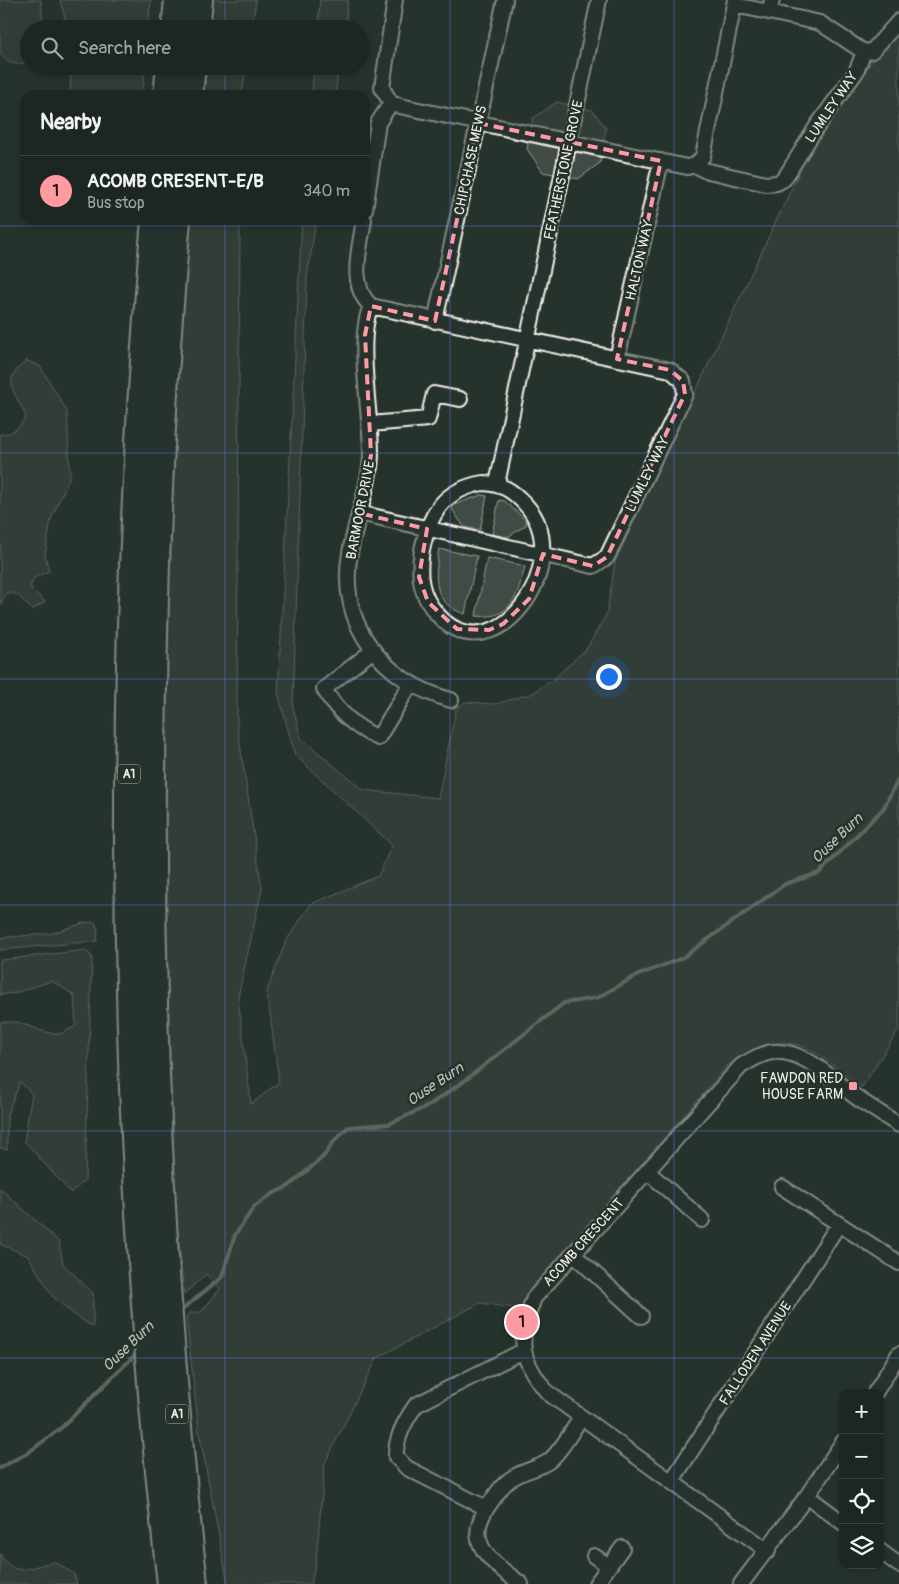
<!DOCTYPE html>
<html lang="en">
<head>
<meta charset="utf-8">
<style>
  body { margin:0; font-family:Pangolin,sans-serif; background:#29322f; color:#f1f3f6 }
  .controls { position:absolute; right:15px; bottom:15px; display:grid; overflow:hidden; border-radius:10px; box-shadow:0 2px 8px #0003 }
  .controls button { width:45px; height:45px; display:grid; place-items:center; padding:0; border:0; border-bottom:1px solid #3a4340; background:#1c2622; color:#f1f3f6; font:25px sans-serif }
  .you { position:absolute; left:608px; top:676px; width:18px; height:18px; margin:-12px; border:4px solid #fff; border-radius:50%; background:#1a73e8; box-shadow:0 0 0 8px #1a73e833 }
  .badge { display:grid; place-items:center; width:32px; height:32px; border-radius:50%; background:#ff9aa2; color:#111; font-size:16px; font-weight:700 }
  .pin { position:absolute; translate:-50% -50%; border:2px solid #fff; box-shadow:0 1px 5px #0006 }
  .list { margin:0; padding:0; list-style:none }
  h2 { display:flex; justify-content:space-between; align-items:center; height:65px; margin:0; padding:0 20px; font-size:21px }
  h2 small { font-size:16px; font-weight:400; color:#a0a5a5 }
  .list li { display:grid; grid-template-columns:32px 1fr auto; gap:15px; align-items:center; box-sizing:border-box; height:70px; padding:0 20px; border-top:1px solid #3a4340 }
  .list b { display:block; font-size:19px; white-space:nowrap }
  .list p { margin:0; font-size:16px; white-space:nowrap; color:#a0a5a5 }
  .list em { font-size:16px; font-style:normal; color:#a0a5a5 }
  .icon { flex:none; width:28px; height:28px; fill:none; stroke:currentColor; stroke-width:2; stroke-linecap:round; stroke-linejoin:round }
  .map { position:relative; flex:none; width:899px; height:1584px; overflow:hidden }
  .search { position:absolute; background:#1c2622; box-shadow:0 2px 8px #0003; left:20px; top:20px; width:350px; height:55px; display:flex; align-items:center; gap:12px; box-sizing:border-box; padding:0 18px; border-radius:28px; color:#a0a5a5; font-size:19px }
  .panel { position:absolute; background:#1c2622; box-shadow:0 2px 8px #0003; left:20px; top:90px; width:350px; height:135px; border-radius:15px }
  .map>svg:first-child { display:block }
  .green { fill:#414b45; stroke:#9a9e96 }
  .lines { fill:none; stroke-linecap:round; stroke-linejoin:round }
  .stream { stroke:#9fa39b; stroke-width:4 }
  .street-casing { stroke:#f4f1e8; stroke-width:18 }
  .highway-casing { stroke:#f4f1e8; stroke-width:30 }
  .street { stroke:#26332d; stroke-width:14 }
  .highway { stroke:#26332d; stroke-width:26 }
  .marked { fill:none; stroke:#ff9aa2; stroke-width:4; stroke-dasharray:10 6; stroke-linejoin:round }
  .grid { fill:none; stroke:#5377dc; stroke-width:1; stroke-opacity:0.55 }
  .poi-dot { fill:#ff9aa2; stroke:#26332d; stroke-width:2 }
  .labels { text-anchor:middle; stroke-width:5; stroke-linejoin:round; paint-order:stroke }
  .shield { fill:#26332d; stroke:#b6b8b0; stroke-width:1 }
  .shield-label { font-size:12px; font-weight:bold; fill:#f4f1e8 }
  .street-label { font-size:14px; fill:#f4f1e8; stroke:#26332d }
  .poi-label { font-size:14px; fill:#f4f1e8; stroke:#26332d; text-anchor:end }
  .water-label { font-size:15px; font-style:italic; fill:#bcbdb5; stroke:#26332d }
</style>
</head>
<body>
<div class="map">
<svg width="899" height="1584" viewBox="0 0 899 1584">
  <rect width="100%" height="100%" fill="#26332d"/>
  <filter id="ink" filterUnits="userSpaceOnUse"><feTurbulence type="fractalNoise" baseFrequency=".02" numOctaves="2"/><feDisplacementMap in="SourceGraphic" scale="10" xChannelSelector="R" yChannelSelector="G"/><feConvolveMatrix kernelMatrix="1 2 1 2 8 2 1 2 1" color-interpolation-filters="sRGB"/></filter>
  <g filter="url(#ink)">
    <path class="green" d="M 0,0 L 41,0 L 43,29 L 29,29 L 29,61 C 19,67 3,64 0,51 C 0,38 0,14 0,0 Z
      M 60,0 L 151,0 L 148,29 L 68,29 Z
      M 212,0 L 256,0 L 252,29 L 208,29 Z
      M 320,0 L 348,0 L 345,29 L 318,29 Z
      M 899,32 L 899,1029 L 862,1087 C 808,1047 793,1023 728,1065 L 524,1299 L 521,1309 L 480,1303 L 377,1358 L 325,1463 L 316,1560 L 311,1584 L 228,1584 L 199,1431 L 186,1317 L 189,1313 L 201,1312 L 220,1289 L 206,1274 L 184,1294 C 166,1131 163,967 164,803 C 166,608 175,414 189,220 L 240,220 L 237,724 L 262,889 L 238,997 L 251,1104 L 279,1082 L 267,991 L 286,941 L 311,904 L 378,876 L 392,845 L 295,755 L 278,693 L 302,220 L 316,220 L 307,278 L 293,707 L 301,738 L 363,790 L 438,798 L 456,709 L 465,702 L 496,704 L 533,693 L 554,679 L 587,648 L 607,613 L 615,562 L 803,164 L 869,65 Z
      M 71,66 L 145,66 L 143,95 L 70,95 Z
      M 204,66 L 246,66 L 242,95 L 201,95 Z
      M 314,66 L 339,66 L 335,95 L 312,95 Z
      M 557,102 L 592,110 L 606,128 L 600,163 L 578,179 L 543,172 L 527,149 L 533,118 Z
      M 26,361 L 40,366 L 67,411 L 70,476 L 51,519 L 45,555 L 49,571 L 34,578 L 30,587 L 45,602 L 32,610 L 18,595 L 7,592 L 0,605 L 0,434 C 12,435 20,427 26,417 C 15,390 0,382 26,361 Z
      M 481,495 L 487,496 L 480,530 L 464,527 L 452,509 L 454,505 Z
      M 499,500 L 505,501 L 526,521 L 526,525 L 508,537 L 492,534 Z
      M 439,549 L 477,556 L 465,614 C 431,603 435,578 439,549 Z
      M 487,558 L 525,566 C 518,595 511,620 476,616 Z
      M 95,922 L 98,931 L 97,941 L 0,950 L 0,938 L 53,933 L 83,923 Z
      M 86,950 L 92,957 L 85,1180 L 71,1193 L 24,1141 L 32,1094 L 20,1082 L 7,1115 L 7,1150 L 0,1148 L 0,1022 L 18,1022 L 45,1032 L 60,1034 L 76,1026 L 74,995 L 52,981 L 15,993 L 0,995 L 0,960 Z
      M 0,1188 L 59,1242 L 63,1264 L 93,1293 L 93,1327 L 73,1314 L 53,1297 L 28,1256 L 0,1244 Z
      M 0,1554 C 16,1581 30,1565 55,1562 L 74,1574 L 77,1584 L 0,1584 Z"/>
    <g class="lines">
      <path class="stream" d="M 178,1313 L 222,1277 L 235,1235 L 254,1207 L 272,1194 L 289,1186 L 323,1157 L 334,1141 L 348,1127 L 389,1124 L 428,1106 L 463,1082 L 564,1003 L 597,998 L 636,976 L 682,958 L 785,884 L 819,873 L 883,809 L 899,778
        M 0,1468 L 29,1452 L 61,1428 L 139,1351"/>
      <g class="street-casing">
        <path id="street" d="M 734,5 L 769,12 L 772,0
          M 769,12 L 820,23 L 864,52 L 872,51 L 899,21
          M 391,103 L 400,106 L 687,167 L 696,165 L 704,170 L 766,184 L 777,183 L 784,179 L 819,123 L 856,72 L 864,52
          M 696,165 L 703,156 L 735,0
          M 365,210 L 378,123 L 391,103 L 382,88 L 395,0
          M 364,220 C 360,247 348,286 371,306 C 356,339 371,414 371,453 C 371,481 355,523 350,553 C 337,625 384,682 451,700
          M 435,321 L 505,0
          M 617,359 L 661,161
          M 370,424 L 428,419 L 434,394 L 460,399
          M 483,483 C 502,484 512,490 525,504 C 579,561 494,680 437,614 C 420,595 418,575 422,550 C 430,513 443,490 483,483 Z
          M 497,484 L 599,0
          M 359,513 L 593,566 L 607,557 L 685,394 L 683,381 L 670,370 L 371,306
          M 372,651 L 324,689 C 337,712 355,727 378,738 L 410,685
          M 647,1171 L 702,1220
          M 782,1187 L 899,1263
          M 573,1254 L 641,1316
          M 875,1393 L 899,1354
          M 671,1482 L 839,1224
          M 807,1496 L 843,1523
          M 486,1508 L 407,1468 L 396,1457 C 395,1439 406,1419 416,1405 L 523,1351
          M 768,1551 L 548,1393 C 518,1358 518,1339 534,1298 L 741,1066 C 751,1060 760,1054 772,1052 C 805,1048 835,1083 860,1100 C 872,1108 886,1117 899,1125
          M 880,1551 L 899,1565
          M 594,1556 L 609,1566
          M 521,1584 C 491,1561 460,1542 491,1502 C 497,1493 504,1482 514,1477 C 525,1470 538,1469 549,1461 C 562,1450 571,1432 581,1418
          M 596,1584 L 622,1548
          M 741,1584 L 807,1496 L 843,1442"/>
      </g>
      <g class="highway-casing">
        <path id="highway" d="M 175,29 L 178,0
          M 196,29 L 199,0
          M 167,95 L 170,66
          M 189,95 L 192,66
          M 155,220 C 115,673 119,1132 171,1584
          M 177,220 C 160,404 153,590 152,775 C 150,1045 163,1316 194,1584"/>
      </g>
      <use href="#street" class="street"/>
      <use href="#highway" class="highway"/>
    </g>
  </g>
  <path d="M0 0H899V1584H0ZM 478,123 L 661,161 L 617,359 L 670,370 L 683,381 L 685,394 L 607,557 L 593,566 L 543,554 L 529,599 L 503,624 L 489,630 L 457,629 L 428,602 L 419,577 L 427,529 L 359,513 L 371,455 L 365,335 L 371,306 L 435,321 Z" fill="#26332d" fill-opacity=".55" fill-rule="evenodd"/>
  <path class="marked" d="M 478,123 L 661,161 L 617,359 L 670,370 L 683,381 L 685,394 L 607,557 L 593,566 L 543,554 L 529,599 L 503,624 L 489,630 L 457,629 L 428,602 L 419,577 L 427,529 L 359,513 L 371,455 L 365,335 L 371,306 L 435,321 Z"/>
  <path class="grid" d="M 225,0 L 225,29M 450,0 L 450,1584M 674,0 L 674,1584M 225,66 L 225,95M 225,220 L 225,1584M 0,226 L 899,226M 0,453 L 899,453M 0,679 L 899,679M 0,905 L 899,905M 0,1131 L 899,1131M 0,1358 L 899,1358"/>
  <rect class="poi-dot" x="848" y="1081" width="10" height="10" rx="2.5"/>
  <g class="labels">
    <g class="shield">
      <rect x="118" y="764.5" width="22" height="19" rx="4"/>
      <rect x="166" y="1404.5" width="22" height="19" rx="4"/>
    </g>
    <g class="shield-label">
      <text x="129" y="778">A1</text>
      <text x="177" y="1418">A1</text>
    </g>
    <g class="street-label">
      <text transform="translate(831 107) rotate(-56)" y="5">LUMLEY WAY</text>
      <text transform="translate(470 160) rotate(-78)" y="5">CHIPCHASE MEWS</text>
      <text transform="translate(563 170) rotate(-78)" y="5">FEATHERSTONE GROVE</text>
      <text transform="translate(639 260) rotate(-77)" y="5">HALTON WAY</text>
      <text transform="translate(647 474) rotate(-64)" y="5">LUMLEY WAY</text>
      <text transform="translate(360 510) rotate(-79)" y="5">BARMOOR DRIVE</text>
      <text transform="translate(583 1242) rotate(-48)" y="5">ACOMB CRESCENT</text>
      <text transform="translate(755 1353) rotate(-57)" y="5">FALLODEN AVENUE</text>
    </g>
    <g class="poi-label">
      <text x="843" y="1083">FAWDON RED<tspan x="843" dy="16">HOUSE FARM</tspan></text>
    </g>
    <g class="water-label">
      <text transform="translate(837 838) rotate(-44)" y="5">Ouse Burn</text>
      <text transform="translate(435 1084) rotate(-34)" y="5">Ouse Burn</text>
      <text transform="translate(128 1346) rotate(-44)" y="5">Ouse Burn</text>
    </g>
  </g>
</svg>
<div class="controls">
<button>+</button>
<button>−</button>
<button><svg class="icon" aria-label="locate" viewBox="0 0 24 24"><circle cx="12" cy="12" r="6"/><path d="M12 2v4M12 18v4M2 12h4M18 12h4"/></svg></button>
<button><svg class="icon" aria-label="layers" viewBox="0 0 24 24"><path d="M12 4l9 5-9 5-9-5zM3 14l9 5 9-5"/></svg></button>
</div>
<div class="you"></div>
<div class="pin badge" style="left:522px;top:1322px">1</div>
<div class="search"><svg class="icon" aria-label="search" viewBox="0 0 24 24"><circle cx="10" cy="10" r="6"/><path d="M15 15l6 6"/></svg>Search here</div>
<section class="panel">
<h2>Nearby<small></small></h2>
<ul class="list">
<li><span class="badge">1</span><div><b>ACOMB CRESENT-E/B</b><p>Bus stop</p></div><em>340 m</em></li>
</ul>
</section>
</div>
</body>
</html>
